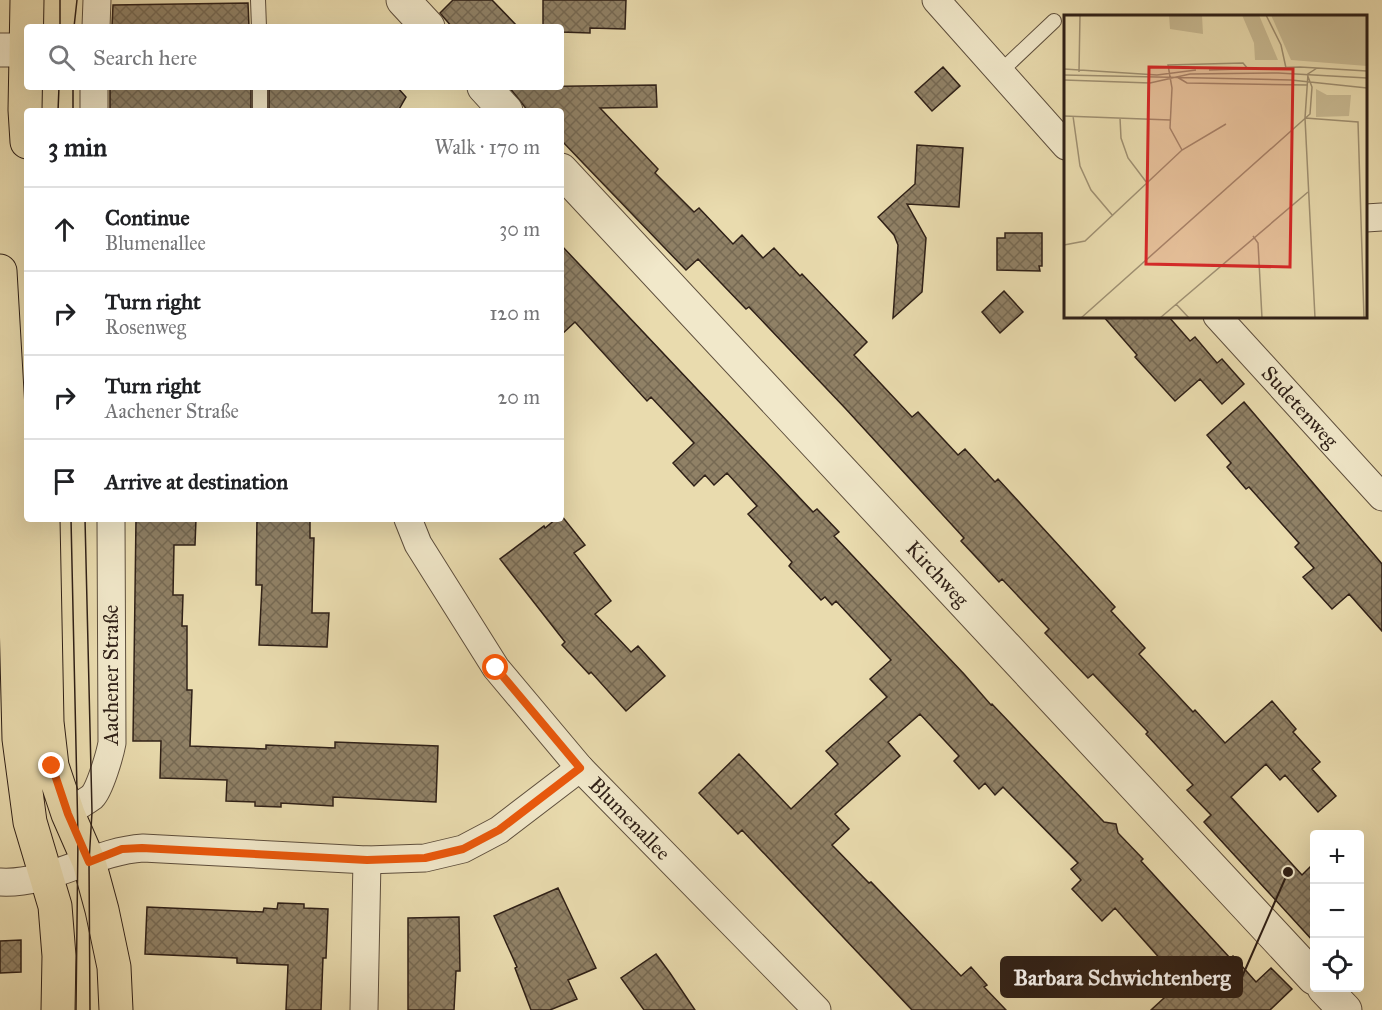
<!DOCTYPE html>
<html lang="en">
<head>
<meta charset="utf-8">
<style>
  body { margin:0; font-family:"IM FELL Great Primer",serif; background:#f2f2f2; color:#202124 }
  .controls { position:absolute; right:18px; bottom:18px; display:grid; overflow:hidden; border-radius:6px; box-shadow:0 6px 24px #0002 }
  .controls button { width:54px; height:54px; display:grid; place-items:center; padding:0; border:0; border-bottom:2px solid #e0e0e0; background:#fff; color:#202124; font:30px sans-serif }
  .stop { position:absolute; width:18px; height:18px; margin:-14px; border:4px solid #ea580c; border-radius:50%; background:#fff }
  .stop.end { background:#ea580c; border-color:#fff; box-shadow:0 2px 6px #0008 }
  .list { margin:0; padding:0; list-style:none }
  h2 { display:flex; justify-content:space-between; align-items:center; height:78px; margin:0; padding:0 24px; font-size:26px }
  h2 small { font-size:20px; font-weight:400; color:#757577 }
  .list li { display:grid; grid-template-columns:39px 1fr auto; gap:18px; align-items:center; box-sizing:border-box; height:84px; padding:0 24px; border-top:2px solid #e0e0e0 }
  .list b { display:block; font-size:22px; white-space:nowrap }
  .list p { margin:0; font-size:20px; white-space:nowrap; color:#757577 }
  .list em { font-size:20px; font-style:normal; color:#757577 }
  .icon { flex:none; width:33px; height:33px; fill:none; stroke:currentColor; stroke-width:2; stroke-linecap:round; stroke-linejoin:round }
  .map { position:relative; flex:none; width:1382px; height:1010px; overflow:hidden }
  .search { position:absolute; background:#fff; box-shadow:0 6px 24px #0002; left:24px; top:24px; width:540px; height:66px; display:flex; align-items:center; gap:15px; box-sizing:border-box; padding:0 21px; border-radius:6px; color:#757577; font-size:22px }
  .panel { position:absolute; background:#fff; box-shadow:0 6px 24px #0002; left:24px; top:108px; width:540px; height:414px; border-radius:6px }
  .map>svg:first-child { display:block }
  .building { fill:url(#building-cross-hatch); stroke:#2f2017; stroke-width:1.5 }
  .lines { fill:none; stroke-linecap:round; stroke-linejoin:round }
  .service-casing { stroke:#5e4f3d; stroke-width:16 }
  .minor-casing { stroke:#5e4f3d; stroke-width:29 }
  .tertiary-casing { stroke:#5e4f3d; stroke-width:35 }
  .primary-casing { stroke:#2f2017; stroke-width:35 }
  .service { stroke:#f1e8ca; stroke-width:14 }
  .minor { stroke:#f1e8ca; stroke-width:27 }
  .tertiary { stroke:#f1e8ca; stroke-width:33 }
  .primary { stroke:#e9dbae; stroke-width:33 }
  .tram { stroke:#2f2017; stroke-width:1.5 }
  .route { stroke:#ea580c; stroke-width:8 }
  .labels { text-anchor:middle; stroke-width:4.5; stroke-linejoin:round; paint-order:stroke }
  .street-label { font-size:21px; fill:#2f2017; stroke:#f1e8ca }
  .inset-road { fill:none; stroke:#9f9072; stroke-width:1.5 }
  .view { fill:#d62828; fill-opacity:0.15; stroke:#d62828; stroke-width:3 }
  .inset-edge { fill:none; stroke:#2f2017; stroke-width:3 }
  .leader { fill:none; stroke:#2f2017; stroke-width:2 }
  .callout-dot { fill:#2f2017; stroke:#f1e8ca; stroke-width:2 }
  .callout { fill:#2f2017; stroke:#2f2017; stroke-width:2 }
  .callout-label { font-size:22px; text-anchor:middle; font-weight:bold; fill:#fff }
</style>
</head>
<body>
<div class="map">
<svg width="1382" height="1010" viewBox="0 0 1382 1010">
  <defs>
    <pattern id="building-cross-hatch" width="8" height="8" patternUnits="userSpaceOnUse" patternTransform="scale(1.5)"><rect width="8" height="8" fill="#908166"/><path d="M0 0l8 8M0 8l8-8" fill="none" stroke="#766953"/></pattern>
  </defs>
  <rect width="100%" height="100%" fill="#e9dbae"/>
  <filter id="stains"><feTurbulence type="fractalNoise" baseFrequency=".00333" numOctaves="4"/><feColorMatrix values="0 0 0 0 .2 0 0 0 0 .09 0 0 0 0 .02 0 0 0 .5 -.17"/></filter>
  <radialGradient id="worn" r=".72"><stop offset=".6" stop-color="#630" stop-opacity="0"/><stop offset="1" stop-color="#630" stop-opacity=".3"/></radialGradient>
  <path class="building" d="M 453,0 L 492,0 L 518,27 L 452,27 L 440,13 Z
    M 543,0 L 626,0 L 625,29 L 590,28 L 590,33 L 561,32 L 561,27 L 543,27 Z
    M 248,3 L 249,27 L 112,27 L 113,5 Z
    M 943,67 L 960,86 L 932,111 L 915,92 Z
    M 656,85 L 657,107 L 600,108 L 658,169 L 655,173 L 694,212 L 699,208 L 733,244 L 742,235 L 763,258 L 774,248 L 800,276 L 802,274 L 867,342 L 854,355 L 912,417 L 918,412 L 958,455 L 965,449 L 995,482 L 998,479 L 1115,607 L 1111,611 L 1145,648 L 1139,654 L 1193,712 L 1195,710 L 1225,743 L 1272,701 L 1296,729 L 1293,732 L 1320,762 L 1312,769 L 1336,796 L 1318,812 L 1285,775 L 1280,780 L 1266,764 L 1231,797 L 1302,875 L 1314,863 L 1314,942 L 1204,822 L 1211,815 L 1187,790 L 1193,785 L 1146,734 L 1148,732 L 1093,674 L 1088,678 L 1045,633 L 1049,629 L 1002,579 L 999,582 L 975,556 L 961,541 L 964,538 L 845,408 L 749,307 L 746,309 L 698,259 L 686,270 L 583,163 L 561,140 L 561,111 L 528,111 L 509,87 Z
    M 110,87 L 251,87 L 251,111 L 110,111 Z
    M 269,87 L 397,87 L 406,97 L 398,111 L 269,111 Z
    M 917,145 L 963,148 L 959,207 L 907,204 L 926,238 L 922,292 L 893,318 L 898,245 L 894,235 L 878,217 L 915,184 Z
    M 1005,233 L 1042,233 L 1042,266 L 1039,266 L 1040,271 L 997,270 L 997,238 L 1005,238 Z
    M 561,245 L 813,512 L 817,509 L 839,532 L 834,536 L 964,674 L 991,705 L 992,704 L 1104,822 L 1116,824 L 1118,833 L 1143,859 L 1141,861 L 1230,958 L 1233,956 L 1256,982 L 1271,968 L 1292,989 L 1270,1010 L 1151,1010 L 1177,986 L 1158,966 L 1163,962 L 1115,908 L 1102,921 L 1072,889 L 1081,880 L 1071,869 L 1078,863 L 1003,787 L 995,795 L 985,783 L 979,789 L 954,761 L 959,756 L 920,714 L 888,742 L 900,756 L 835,814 L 849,829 L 832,845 L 869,883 L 871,882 L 961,976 L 971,967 L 987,985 L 984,987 L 1006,1010 L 912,1010 L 742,830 L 738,834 L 699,793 L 739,754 L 791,809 L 838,764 L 826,751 L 887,697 L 870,679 L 891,660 L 836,601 L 832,605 L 825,597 L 821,600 L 789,566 L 792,562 L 748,514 L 757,506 L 727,473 L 714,485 L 705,475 L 694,486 L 673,463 L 694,443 L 651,397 L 647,401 L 575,322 L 561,335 Z
    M 1004,291 L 1023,312 L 1000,333 L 982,312 Z
    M 1103,316 L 1168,316 L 1190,341 L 1195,337 L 1217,363 L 1222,359 L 1244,384 L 1222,404 L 1200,379 L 1175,401 L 1135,357 L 1137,355 Z
    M 1244,402 L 1382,564 L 1382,631 L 1349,594 L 1332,609 L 1303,577 L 1314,568 L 1295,547 L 1299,543 L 1249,487 L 1246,489 L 1227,467 L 1231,463 L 1207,435 Z
    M 561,515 L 585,545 L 574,553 L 611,601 L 595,614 L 631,652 L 638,646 L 665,676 L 626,711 L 591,672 L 589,674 L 562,645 L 565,642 L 500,559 L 544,526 L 545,528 L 556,519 L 561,519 Z
    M 136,519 L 196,519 L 195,545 L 174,545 L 173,595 L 183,595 L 182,626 L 187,626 L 187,690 L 192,690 L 190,746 L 266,749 L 266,745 L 335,748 L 335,742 L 438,746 L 436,802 L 333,797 L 333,806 L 281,803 L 281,807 L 255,806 L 255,802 L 226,801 L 227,780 L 160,778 L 161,741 L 133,741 Z
    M 257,519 L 310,519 L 310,538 L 314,538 L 312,613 L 329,613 L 327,647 L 259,645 L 262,585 L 256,585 Z
    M 558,888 L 596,968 L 568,980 L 577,999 L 550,1010 L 531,1010 L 515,968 L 517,967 L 494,916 Z
    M 278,903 L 304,904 L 304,908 L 328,909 L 326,958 L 323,958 L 321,1010 L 286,1010 L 288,965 L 237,963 L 237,958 L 145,954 L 147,907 L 263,912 L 264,908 L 277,909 Z
    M 459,917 L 460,971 L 456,971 L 454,1010 L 408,1010 L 408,918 Z
    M 21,940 L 21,972 L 0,973 L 0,941 Z
    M 656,954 L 670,973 L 695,1010 L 644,1010 L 621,978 Z"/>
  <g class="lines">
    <g class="service-casing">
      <path id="service" d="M 258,0 L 259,27
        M 1000,72 L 1054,21
        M 260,87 L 260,111"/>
    </g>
    <g class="minor-casing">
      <g id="minor">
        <path d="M 936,0 L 1066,146"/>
        <path d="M 96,27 L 97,0"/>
        <path d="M 94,111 L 94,87"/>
        <path d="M 1366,218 L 1382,217"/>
        <path id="s1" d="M 1217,316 L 1382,497"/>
        <path id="s2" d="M 408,519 L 418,544 L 496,668 L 580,768 L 817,1010"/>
        <path d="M 68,814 C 76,806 84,803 92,797 C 100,789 110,754 112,743 L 111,519"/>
        <path d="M 0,882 C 50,885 94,851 143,848 L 367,860 L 425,858 L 463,849 L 499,830 L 580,768"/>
        <path d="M 364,1010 L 367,860"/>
      </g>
    </g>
    <g class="tertiary-casing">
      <g id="tertiary">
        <path d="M 403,0 L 428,27"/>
        <path d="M 0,50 L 26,50"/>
        <path d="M 484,87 L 506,111"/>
        <path id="s3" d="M 561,170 L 1314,978"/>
        <path d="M 1324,988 L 1345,1010"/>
      </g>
    </g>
    <g class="primary-casing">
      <path id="primary" d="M 27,142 L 25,110 L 27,0
        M 0,271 L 13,495 L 19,739 L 30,822 L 55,906 L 59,956 L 58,1010
        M 43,519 L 47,722 L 52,766 L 68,814 L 89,862 L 102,910 L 114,967 L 116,1010"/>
    </g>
    <use href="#service" class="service"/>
    <use href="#minor" class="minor"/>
    <use href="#tertiary" class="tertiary"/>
    <use href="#primary" class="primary"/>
    <path class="tram" d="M 60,27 L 60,0
      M 74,27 L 77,0
      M 58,111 L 59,87
      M 73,111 L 73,87
      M 71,519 L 78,837 L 76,1010
      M 85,519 L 92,812 L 89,862 L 90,1010"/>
  </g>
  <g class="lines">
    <path class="route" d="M 52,766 L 68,814 L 89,862 L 122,849 L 142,848 L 367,860 L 425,858 L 463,849 L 499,830 L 580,768 L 496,668"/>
  </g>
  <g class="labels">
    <g class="street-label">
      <text dy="7" stroke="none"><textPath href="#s1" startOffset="123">Sudetenweg</textPath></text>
      <text dy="7" stroke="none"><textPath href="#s3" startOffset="552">Kirchweg</textPath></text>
      <text transform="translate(111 675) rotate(-90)" y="7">Aachener Straße</text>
      <text dy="7" stroke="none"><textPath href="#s2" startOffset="375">Blumenallee</textPath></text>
    </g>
  </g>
  <g transform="translate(1064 15)">
    <rect width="303" height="303" fill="#e9dbae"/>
    <path d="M 252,74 L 263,80 L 287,80 L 285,101 L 252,102 Z" fill="#c9bb94"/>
    <path d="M 105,0 L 138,0 L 139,19 L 106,14 ZM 178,0 L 195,0 L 214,45 L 191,45 L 190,28 Z" fill="#c9bb94"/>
    <path d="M 207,0 L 303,0 L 303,51 L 227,45 Z" fill="#c9bb94"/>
    <path class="inset-road" d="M 202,0 L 217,30 L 222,53M 0,54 L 93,60 L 132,55M 145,55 L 236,52 L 303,56M 15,57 L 16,0M 0,60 L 227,65 L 303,73M 113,62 L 123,68 L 243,70M 0,65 L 86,68 L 126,59 L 214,58 L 303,63M 0,101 L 106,105M 9,101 L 16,151 L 27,175 L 49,201M 56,103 L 57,123 L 64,143 L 83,168M 241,103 L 294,107 L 300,303M 118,135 L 106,113 L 108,73 L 104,50 L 179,48 L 184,54M 189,221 L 194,228 L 198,303M 0,230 L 21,226 L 118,135 L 162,109M 112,289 L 125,303M 17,303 L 246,99 L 248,72 L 243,59M 96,303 L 244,177M 251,303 L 241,103 L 244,59 L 253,53"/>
    <path class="view" d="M 85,52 L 229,54 L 226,252 L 82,249 Z"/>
    <rect width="303" height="303" class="inset-edge"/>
  </g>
  <path class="leader" d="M1288 872L1242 977"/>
  <circle class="callout-dot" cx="1288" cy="872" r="6"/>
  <rect class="callout" x="1001" y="957" width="241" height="40" rx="6"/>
  <g class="callout-label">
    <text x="1122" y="985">Barbara Schwichtenberg</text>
  </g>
  <rect width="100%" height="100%" filter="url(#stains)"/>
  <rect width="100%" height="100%" fill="url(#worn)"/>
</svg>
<div class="controls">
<button>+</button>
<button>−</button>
<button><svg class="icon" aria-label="locate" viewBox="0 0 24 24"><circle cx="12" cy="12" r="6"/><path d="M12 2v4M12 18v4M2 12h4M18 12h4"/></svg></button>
</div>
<div class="stop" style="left:496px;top:668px"></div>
<div class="stop end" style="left:52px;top:766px"></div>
<div class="search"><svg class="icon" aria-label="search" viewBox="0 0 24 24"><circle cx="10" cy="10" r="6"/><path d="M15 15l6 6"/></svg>Search here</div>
<section class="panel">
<h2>3 min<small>Walk · 170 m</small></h2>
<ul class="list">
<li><svg class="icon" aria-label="ahead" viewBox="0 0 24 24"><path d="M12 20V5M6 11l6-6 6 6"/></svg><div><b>Continue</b><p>Blumenallee</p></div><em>30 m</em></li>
<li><svg class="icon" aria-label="right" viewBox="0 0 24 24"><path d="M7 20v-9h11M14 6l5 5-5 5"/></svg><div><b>Turn right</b><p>Rosenweg</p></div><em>120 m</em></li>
<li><svg class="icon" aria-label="right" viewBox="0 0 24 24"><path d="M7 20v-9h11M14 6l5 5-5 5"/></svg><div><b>Turn right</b><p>Aachener Straße</p></div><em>20 m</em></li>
<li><svg class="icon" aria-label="arrive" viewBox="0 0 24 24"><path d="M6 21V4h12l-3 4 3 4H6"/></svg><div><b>Arrive at destination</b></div></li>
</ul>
</section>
</div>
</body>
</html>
